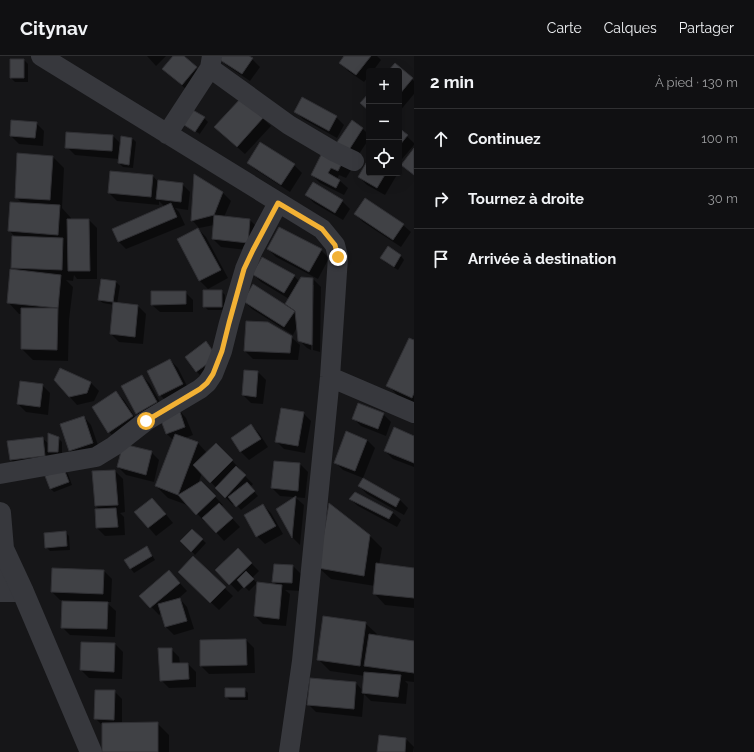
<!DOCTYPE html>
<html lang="fr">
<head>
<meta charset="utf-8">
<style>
  body { margin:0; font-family:Raleway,sans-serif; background:#1e1e20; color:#f1f3f6 }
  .controls { position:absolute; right:12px; top:12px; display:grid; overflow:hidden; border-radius:4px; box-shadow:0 4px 16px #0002 }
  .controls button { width:36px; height:36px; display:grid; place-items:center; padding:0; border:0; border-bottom:1px solid #303032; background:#101012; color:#f1f3f6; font:20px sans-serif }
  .stop { position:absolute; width:12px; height:12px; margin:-9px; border:3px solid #f2b134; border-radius:50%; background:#fff }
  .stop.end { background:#f2b134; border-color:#fff; box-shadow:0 1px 4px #0008 }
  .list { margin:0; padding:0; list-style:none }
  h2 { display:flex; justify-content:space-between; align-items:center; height:52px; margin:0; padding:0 16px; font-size:17px }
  h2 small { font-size:13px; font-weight:400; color:#9c9d9f }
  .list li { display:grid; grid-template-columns:26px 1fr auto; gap:12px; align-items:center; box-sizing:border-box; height:60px; padding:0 16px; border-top:1px solid #303032 }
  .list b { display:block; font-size:15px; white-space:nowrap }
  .list em { font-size:13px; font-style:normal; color:#9c9d9f }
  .icon { flex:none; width:22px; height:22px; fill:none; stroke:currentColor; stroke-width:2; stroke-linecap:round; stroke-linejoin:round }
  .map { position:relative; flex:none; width:414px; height:696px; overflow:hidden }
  header { display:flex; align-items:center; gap:24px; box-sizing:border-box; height:56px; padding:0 20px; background:#101012; border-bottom:1px solid #303032 }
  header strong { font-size:19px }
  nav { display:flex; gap:22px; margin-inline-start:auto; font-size:14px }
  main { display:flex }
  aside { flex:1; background:#101012 }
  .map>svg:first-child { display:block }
  .shadow { fill:#0007 }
  .building { fill:#404145; stroke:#303034 }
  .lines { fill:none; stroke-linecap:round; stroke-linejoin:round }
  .minor { stroke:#37383d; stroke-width:20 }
  .tertiary { stroke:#37383d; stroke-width:22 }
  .route { stroke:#f2b134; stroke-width:5 }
</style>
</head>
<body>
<header>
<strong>Citynav</strong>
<nav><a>Carte</a><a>Calques</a><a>Partager</a></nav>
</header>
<main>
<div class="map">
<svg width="414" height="696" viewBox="0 0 414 696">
  <rect width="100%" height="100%" fill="#161618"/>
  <path class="shadow" d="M 147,0 L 166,0 L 156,10 Z
    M 175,0 L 182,0 L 204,20 L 190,37 L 164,13 Z
    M 247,0 L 252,3 L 260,11 L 250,25 L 226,9 L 218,1 Z
    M 346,0 L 377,0 L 381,4 L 373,15 L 369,15 L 369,20 L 364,26 L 348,15 L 341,7 Z
    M 24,4 L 28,8 L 28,26 L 15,26 L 11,22 Z
    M 395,9 L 414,25 L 414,38 L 399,56 L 399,15 L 389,15 Z
    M 241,43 L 271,70 L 245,98 L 223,79 Z
    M 296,56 L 336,61 L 344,69 L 337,82 L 303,63 Z
    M 204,62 L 208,66 L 199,79 L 200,78 L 185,69 L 185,70 L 182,67 Z
    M 352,66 L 363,73 L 369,79 L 369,83 L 355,104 L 344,97 Z
    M 36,67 L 44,75 L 43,90 L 19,88 L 11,80 Z
    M 399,73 L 414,87 L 414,89 L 402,103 L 399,100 Z
    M 113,80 L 121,88 L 132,82 L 136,86 L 133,112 L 123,111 L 119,107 L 119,103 L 75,99 L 67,91 Z
    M 324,96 L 351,114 L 346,122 L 339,119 L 337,123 L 340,125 L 348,132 L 344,139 L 320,127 L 312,119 Z
    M 53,101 L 64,112 L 62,152 L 71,162 L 71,164 L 89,164 L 97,172 L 97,223 L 77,223 L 74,219 L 73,225 L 66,224 L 73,231 L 69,264 L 68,305 L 33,304 L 22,293 L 22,258 L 19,258 L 8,246 L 16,215 L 12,211 L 15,181 L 9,174 L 22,147 L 16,141 Z
    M 369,104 L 369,117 L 398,117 L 385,139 L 367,129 L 359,121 Z
    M 248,107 L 294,109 L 302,117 L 290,136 L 256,114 Z
    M 399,109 L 402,112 L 399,116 Z
    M 153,120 L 159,127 L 182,128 L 190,136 L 188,154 L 175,152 L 179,156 L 185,169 L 126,193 L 118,185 L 165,151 L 159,145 L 159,149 L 117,145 L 109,137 Z
    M 195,120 L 223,137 L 231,145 L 224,161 L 250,164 L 258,172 L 255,195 L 221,191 L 213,183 L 214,169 L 199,172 L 192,164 Z
    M 306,139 L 342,145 L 350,153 L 343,164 L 314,147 Z
    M 355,158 L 403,169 L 411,176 L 401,191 L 363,166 Z
    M 198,173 L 206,181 L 228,222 L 208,233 L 200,225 L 178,183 Z
    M 388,192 L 401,200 L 404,204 L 398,214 L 385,206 L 381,202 Z
    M 268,193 L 321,194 L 329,202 L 318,223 L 276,201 Z
    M 253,218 L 294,220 L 299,225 L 301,222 L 313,223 L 321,231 L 320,296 L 313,294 L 314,229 L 312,229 L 311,294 L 307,292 L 299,284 L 297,271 L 293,279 L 252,253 L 244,245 L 285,250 L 289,243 L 261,226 Z
    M 116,226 L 120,230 L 117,248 L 138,250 L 146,258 L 143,288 L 119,286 L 111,278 L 114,249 L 103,247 L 99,244 Z
    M 221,235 L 225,239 L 225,254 L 208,254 L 204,250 Z
    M 185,236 L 193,244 L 193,256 L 160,256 L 152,249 Z
    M 291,281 L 300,289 L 298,304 L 253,303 L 245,295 Z
    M 414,285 L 414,348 L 399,341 L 388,329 Z
    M 206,287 L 214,295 L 205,324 L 197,316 L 186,301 Z
    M 170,304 L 178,312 L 190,336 L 168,347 L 160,339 Z
    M 60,313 L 91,327 L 99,335 L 94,345 L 77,349 L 69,340 Z
    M 258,316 L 266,324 L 263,348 L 251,347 L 243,339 Z
    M 142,320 L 150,328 L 165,355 L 145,365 L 137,357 Z
    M 42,329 L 50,337 L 48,359 L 26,356 L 18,348 Z
    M 116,336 L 124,344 L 140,369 L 117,384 L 109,376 Z
    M 179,354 L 186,362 L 193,379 L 185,382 L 198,387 L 207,397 L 216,388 L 240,413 L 239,414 L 253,428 L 250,431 L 258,440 L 241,454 L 235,447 L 233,449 L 202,417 L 198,428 L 201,426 L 223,449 L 221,450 L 240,471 L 224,485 L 206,465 L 205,466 L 190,450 L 168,442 L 156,430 L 174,385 L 167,378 Z
    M 303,357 L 311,365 L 305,397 L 284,393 L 276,385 Z
    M 383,358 L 391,366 L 386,380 L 361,370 L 353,362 Z
    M 84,361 L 91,369 L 100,395 L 77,403 L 69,395 Z
    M 251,369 L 259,377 L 268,391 L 249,404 L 241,396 L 232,382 Z
    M 346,376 L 367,384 L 375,392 L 363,422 L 343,414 L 335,406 Z
    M 414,381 L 414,411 L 393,403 L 385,395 Z
    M 42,382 L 49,388 L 58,382 L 62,386 L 62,400 L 19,412 L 11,404 Z
    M 151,396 L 159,404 L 154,426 L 126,419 L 118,411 Z
    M 300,408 L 308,416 L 305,442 L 280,440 L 272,432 Z
    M 64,414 L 68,418 L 72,429 L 54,436 L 50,432 Z
    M 115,415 L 123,423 L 125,456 L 120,457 L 124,461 L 125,479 L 105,480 L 97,472 L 96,454 L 100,454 L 96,450 Z
    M 363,423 L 400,444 L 408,452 L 404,459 L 367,438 L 359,430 Z
    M 355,437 L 393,457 L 401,464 L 397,471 L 358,450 L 350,443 Z
    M 296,442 L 304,449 L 300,489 L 293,482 L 277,453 Z
    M 152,443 L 160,451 L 173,467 L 156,480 L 149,472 L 136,456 Z
    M 263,449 L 271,457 L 283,478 L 265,488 L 257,480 Z
    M 192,474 L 206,487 L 195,499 L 182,485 Z
    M 65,476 L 69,480 L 70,494 L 50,495 L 46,491 Z
    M 370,480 L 382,492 L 379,509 L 414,513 L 414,552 L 385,549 L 374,537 L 375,530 L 331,523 L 319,512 Z
    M 146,492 L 150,496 L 155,504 L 134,517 L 131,513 L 125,504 Z
    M 238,494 L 259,515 L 252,522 L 257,527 L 249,535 L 244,530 L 238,536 L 217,514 Z
    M 193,502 L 233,540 L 219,554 L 179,516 Z
    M 293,510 L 301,518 L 300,535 L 285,534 L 290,538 L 286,570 L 263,568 L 255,560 L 278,530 L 273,525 Z
    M 104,515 L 112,523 L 111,546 L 106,546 L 116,555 L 115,581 L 70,579 L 62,571 L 63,544 L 60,544 L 52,536 Z
    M 177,524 L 187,535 L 179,542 L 187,551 L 194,573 L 174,579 L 166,571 L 162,557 L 159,559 L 141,540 Z
    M 365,567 L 377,578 L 376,580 L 414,586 L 414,626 L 405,625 L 408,628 L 406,648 L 371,645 L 364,638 L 362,661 L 316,656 L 308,648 L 311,623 L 356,627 L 363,635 L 365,620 L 330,615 L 318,603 Z
    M 246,584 L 254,592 L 255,617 L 209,618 L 201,610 Z
    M 115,588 L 123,596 L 122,623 L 89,622 L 81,614 Z
    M 171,593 L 179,601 L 180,608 L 188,608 L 196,616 L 196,631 L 169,632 L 161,624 Z
    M 244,633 L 248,637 L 248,644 L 230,644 L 226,640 Z
    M 114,635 L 122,643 L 122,668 L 157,667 L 169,679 L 169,696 L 103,696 L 103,670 L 96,663 Z
    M 406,683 L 414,691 L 413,696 L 378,696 Z"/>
  <path class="building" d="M 173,0 L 184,0 L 197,11 L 182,29 L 162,13 Z
    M 218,0 L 249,0 L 253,2 L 242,18 L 217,2 Z
    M 344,0 L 371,0 L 356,19 L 339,7 Z
    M 10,3 L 24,3 L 24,22 L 10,22 Z
    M 395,7 L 413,22 L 399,39 L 399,15 L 388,15 Z
    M 369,37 L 369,55 L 360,47 Z
    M 302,41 L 337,60 L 329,75 L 294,56 Z
    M 241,42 L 263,62 L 237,91 L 214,71 Z
    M 191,53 L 205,61 L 195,76 L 181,67 Z
    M 11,64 L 37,66 L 35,82 L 10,80 Z
    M 352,64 L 363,72 L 347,97 L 335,89 Z
    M 399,72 L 408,79 L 399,90 Z
    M 66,76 L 113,79 L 112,95 L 65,92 Z
    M 121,80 L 132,82 L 129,109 L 118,107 Z
    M 260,86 L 295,108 L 281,129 L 247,107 Z
    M 414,92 L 414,119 L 401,109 Z
    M 323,95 L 343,105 L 338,115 L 331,112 L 328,117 L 340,124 L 336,132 L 311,119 Z
    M 17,97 L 53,100 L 50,144 L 15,142 Z
    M 369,102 L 369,117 L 386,117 L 377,132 L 358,121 Z
    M 110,115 L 153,119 L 151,141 L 108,137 Z
    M 194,118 L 223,136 L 214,159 L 191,165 Z
    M 158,124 L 183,127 L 181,146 L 156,143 Z
    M 313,126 L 343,144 L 335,157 L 305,139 Z
    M 365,142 L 404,168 L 393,184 L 354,158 Z
    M 10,146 L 60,149 L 58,179 L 8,175 Z
    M 171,147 L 177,161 L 118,186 L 112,173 Z
    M 214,159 L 250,163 L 248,187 L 212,183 Z
    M 67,163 L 89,163 L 90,215 L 68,215 Z
    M 279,171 L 322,193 L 309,216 L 267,193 Z
    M 198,172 L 221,214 L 199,225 L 177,183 Z
    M 12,180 L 63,182 L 62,214 L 11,212 Z
    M 388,190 L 401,199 L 394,211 L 380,202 Z
    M 262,201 L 295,219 L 284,237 L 252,218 Z
    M 10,213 L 61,219 L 58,252 L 7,247 Z
    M 301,221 L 313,222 L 312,289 L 298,285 L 295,255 L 285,248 Z
    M 101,223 L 116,225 L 113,246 L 98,244 Z
    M 253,228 L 295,255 L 284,271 L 243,245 Z
    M 203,234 L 222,234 L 222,251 L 203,251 Z
    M 151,235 L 186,235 L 186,248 L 151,249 Z
    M 113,246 L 138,249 L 135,281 L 110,278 Z
    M 21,252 L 58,252 L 57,294 L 21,293 Z
    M 246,265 L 268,266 L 292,280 L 290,297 L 244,295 Z
    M 409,282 L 414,284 L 414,337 L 412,342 L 386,330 Z
    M 206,285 L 217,301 L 196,316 L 185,301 Z
    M 170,303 L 183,328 L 159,340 L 147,315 Z
    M 60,312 L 91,326 L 87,337 L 69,341 L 54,324 Z
    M 244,314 L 258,315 L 256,341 L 242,339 Z
    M 142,319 L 157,346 L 136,358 L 121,330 Z
    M 20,325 L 43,328 L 40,351 L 17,348 Z
    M 116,335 L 133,360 L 108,377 L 92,351 Z
    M 358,347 L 384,357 L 378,373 L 352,363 Z
    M 281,352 L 304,356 L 298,390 L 275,386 Z
    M 179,353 L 185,371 L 166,378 L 159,359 Z
    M 84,360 L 93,387 L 69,395 L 60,368 Z
    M 251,368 L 261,383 L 240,396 L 231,382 Z
    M 394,371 L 414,380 L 414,407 L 384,395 Z
    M 346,375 L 367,384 L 355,415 L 334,407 Z
    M 48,377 L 59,381 L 58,396 L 48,396 Z
    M 175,378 L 198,386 L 178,439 L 155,430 Z
    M 43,381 L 45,400 L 10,404 L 7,385 Z
    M 216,387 L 233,404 L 210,427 L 193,409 Z
    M 123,388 L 152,395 L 146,419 L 117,411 Z
    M 274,405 L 300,407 L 298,435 L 271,432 Z
    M 236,410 L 246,419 L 225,442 L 215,432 Z
    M 64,413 L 69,426 L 50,433 L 45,420 Z
    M 115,414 L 118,449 L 95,450 L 92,415 Z
    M 363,422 L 400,443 L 396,451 L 358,430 Z
    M 201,425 L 216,440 L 196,459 L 178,439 Z
    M 247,426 L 255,435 L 236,451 L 228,441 Z
    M 355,436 L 393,456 L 389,463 L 349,443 Z
    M 296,440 L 292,482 L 276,453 Z
    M 152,442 L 166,458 L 148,472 L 134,456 Z
    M 219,447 L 233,462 L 216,477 L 202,462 Z
    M 329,447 L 370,479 L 364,520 L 318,512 Z
    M 263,448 L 276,470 L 256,481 L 244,459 Z
    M 116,452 L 118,471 L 96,472 L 95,453 Z
    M 192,473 L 203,483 L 191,496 L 180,485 Z
    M 66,475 L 67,490 L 45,492 L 44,477 Z
    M 147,490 L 152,500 L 130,513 L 124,504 Z
    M 238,492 L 252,507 L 229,529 L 215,514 Z
    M 193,500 L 226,531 L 210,547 L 178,516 Z
    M 376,507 L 414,512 L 414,542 L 373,538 Z
    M 274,508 L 293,509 L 292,527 L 272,526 Z
    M 52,512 L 104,514 L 103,538 L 51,536 Z
    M 169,514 L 180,527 L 150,552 L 139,540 Z
    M 246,515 L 254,523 L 244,532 L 237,524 Z
    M 257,526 L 282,529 L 279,563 L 254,560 Z
    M 180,542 L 187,565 L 165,571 L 158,548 Z
    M 62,545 L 108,546 L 107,573 L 61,572 Z
    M 323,560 L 366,566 L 360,610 L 317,604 Z
    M 369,578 L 414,585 L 414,617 L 364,610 Z
    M 246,583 L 247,609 L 200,610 L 200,584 Z
    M 81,586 L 115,587 L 114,616 L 80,614 Z
    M 158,592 L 172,592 L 172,607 L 188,607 L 189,623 L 160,625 Z
    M 364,616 L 401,619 L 398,641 L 362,637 Z
    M 310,622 L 356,626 L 354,653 L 307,649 Z
    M 225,632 L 245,632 L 245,641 L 225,641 Z
    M 95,634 L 115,634 L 114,664 L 94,663 Z
    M 158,666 L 158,696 L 102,696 L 102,667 Z
    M 379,679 L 406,682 L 405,696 L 377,696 Z"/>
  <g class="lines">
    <path class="minor" d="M 41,0 L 322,173 L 335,189 L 338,201 L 330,321 L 302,605 L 289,696
      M 210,12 L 289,69 L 333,95 L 354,105
      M 167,78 L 210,12 L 212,0
      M 330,321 L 414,357
      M 0,418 L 96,401 L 114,390 L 146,365 L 200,333 L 207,327 L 213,318 L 222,295 L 229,267 L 245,213 L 253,194 L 278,147
      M 0,493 L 3,493 L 0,518
      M 0,536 L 23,536"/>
    <path class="tertiary" d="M 0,457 L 3,493 L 23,536 L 91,696"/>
  </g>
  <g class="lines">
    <path class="route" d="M 146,365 L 200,333 L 207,327 L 213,318 L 222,295 L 229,267 L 244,213 L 253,194 L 278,147 L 322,173 L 335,189 L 338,201"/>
  </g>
</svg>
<div class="controls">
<button>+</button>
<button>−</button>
<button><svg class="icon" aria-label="locate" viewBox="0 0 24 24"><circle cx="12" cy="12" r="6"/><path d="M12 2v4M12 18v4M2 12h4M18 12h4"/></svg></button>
</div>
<div class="stop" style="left:146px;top:365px"></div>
<div class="stop end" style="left:338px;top:201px"></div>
</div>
<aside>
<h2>2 min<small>À pied · 130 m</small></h2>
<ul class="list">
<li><svg class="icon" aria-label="ahead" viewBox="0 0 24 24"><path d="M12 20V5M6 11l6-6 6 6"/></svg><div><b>Continuez</b></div><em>100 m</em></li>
<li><svg class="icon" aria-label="right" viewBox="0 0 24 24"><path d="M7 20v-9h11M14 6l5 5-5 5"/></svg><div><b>Tournez à droite</b></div><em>30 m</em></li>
<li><svg class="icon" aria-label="arrive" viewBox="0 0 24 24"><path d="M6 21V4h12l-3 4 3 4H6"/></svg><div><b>Arrivée à destination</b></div></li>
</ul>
</aside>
</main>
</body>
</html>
